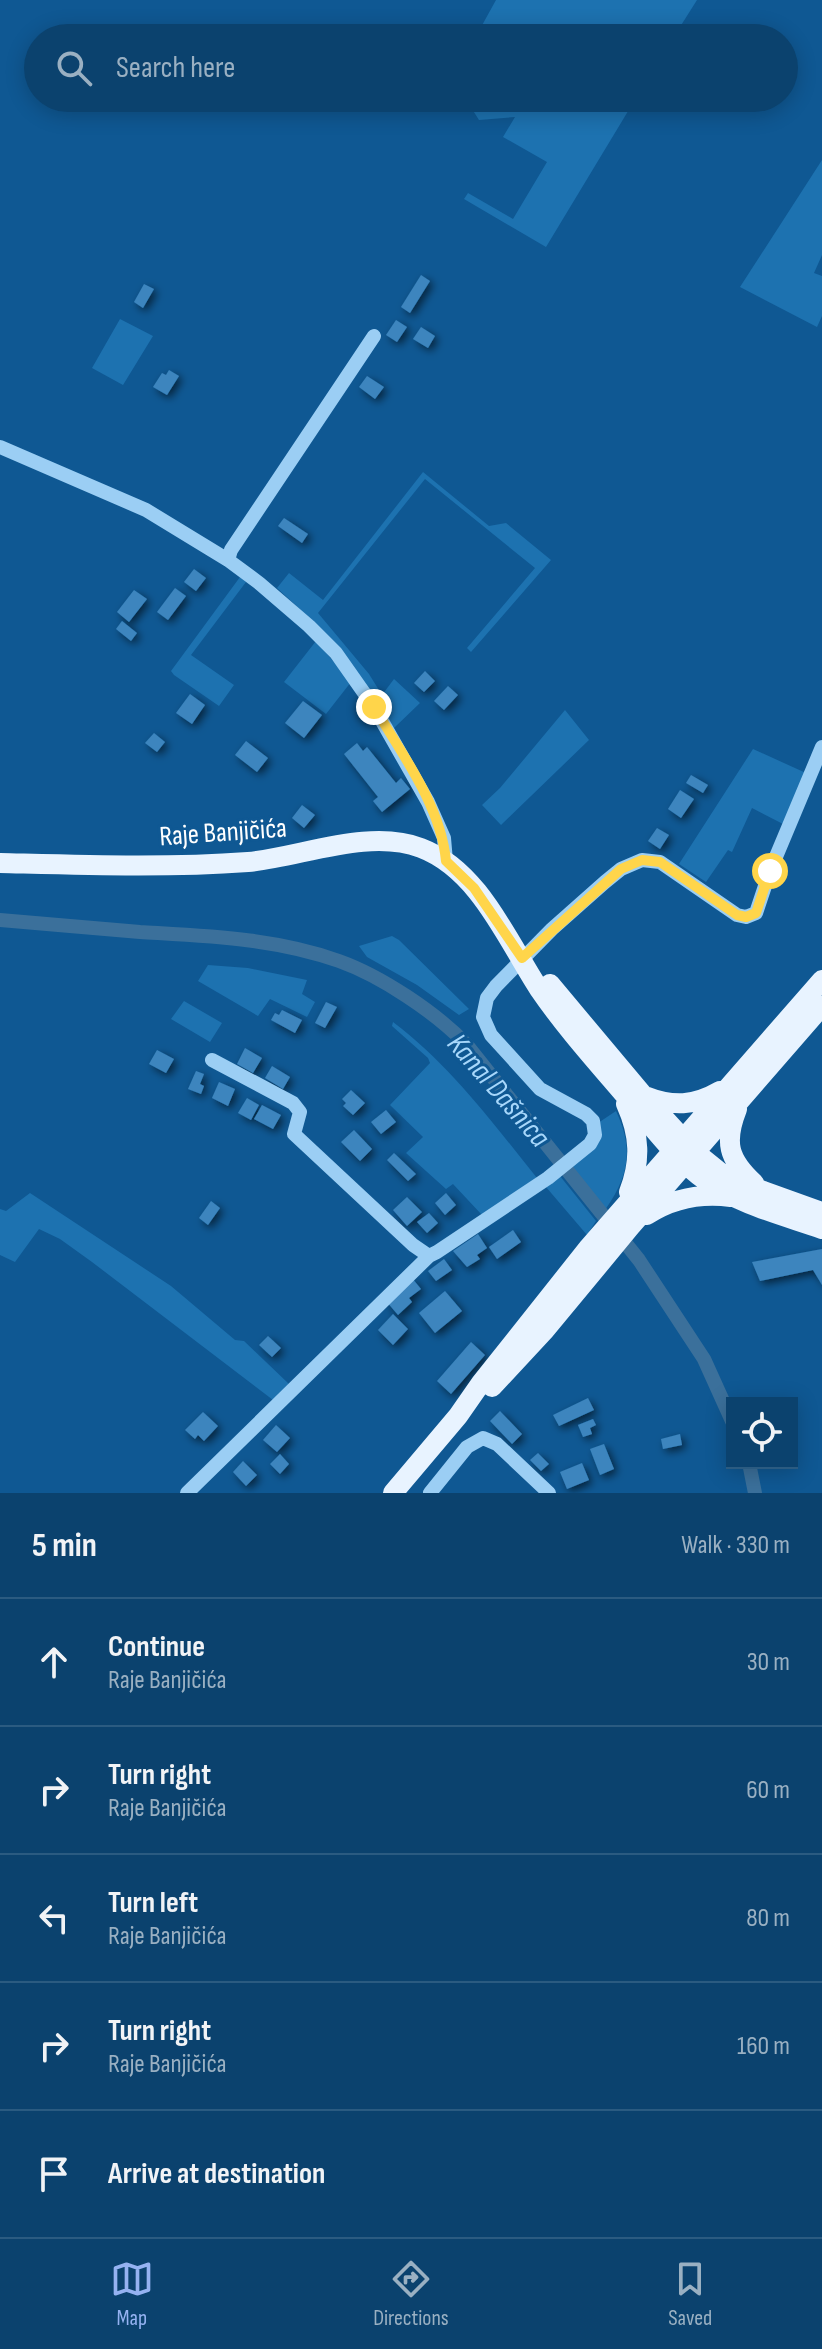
<!DOCTYPE html>
<html lang="en">
<head>
<meta charset="utf-8">
<style>
  body { margin:0; font-family:"Sofia Sans Condensed",sans-serif; background:#144973; color:#f1f3f6 }
  .controls { position:absolute; right:24px; bottom:24px; display:grid; overflow:hidden; border-radius:0px; box-shadow:0 4px 20px #0003 }
  .controls button { width:72px; height:72px; display:grid; place-items:center; padding:0; border:0; border-bottom:2px solid #2b5b81; background:#0b426e; color:#f1f3f6; font:40px sans-serif }
  .stop { position:absolute; width:24px; height:24px; margin:-18px; border:6px solid #ffd54a; border-radius:50%; background:#fff }
  .stop.end { background:#ffd54a; border-color:#fff; box-shadow:0 2px 8px #0008 }
  .list { margin:0; padding:0; list-style:none }
  h2 { display:flex; justify-content:space-between; align-items:center; height:104px; margin:0; padding:0 32px; font-size:34px }
  h2 small { font-size:26px; font-weight:400; color:#9ab0c2 }
  .list li { display:grid; grid-template-columns:52px 1fr auto; gap:24px; align-items:center; box-sizing:border-box; height:128px; padding:0 32px; border-top:2px solid #2b5b81 }
  .list b { display:block; font-size:30px; white-space:nowrap }
  .list p { margin:0; font-size:26px; white-space:nowrap; color:#9ab0c2 }
  .list em { font-size:26px; font-style:normal; color:#9ab0c2 }
  .icon { flex:none; width:44px; height:44px; fill:none; stroke:currentColor; stroke-width:2; stroke-linecap:round; stroke-linejoin:round }
  .map { position:relative; flex:none; width:822px; height:1493px; overflow:hidden }
  .search { position:absolute; background:#0b426e; box-shadow:0 4px 20px #0003; left:24px; right:24px; top:24px; height:88px; display:flex; align-items:center; gap:20px; box-sizing:border-box; padding:0 28px; border-radius:44px; color:#9ab0c2; font-size:30px }
  .sheet { height:744px; background:#0b426e }
  nav { display:flex; justify-content:space-around; align-items:center; box-sizing:border-box; height:112px; border-top:2px solid #2b5b81; background:#0b426e; font-size:22px; color:#9ab0c2 }
  nav a { display:grid; justify-items:center; gap:4px }
  nav .on { color:#95b2f1 }
  .map>svg:first-child { display:block }
  .green { fill:#1d72b0 }
  .lines { fill:none; stroke-linecap:round; stroke-linejoin:round }
  .canal { stroke:#3b709b; stroke-width:14 }
  .building { fill:#3c85be; filter:url(#shadow) }
  .minor { stroke:#9bcef4; stroke-width:14 }
  .major { stroke:#e8f3ff; stroke-width:20 }
  .route { stroke:#ffd54a; stroke-width:10 }
  .labels { text-anchor:middle; stroke-width:6; stroke-linejoin:round; paint-order:stroke }
  .street-label { font-size:28px; fill:#fff; stroke:#0f5893 }
  .water-label { font-size:30px; font-style:italic; fill:#a7d7fb; stroke:#0f5893 }
</style>
</head>
<body>
<div class="map">
<svg width="822" height="1493" viewBox="0 0 822 1493">
  <defs>
    <filter id="shadow"><feDropShadow dx="3.5" dy="3.5" stdDeviation="4" flood-color="#0009"/></filter>
  </defs>
  <rect width="100%" height="100%" fill="#0f5893"/>
  <path class="green" d="M 496,0 L 697,0 L 673,38 L 475,38 Z
    M 465,98 L 636,98 L 546,247 L 464,199 L 468,193 L 513,219 L 547,162 L 503,137 L 515,117 L 479,120 Z
    M 822,160 L 822,255 L 814,273 L 822,276 L 822,316 L 817,327 L 740,287 Z
    M 120,319 L 153,336 L 123,385 L 92,368 Z
    M 423,472 L 489,526 L 506,523 L 551,560 L 471,652 L 467,648 L 535,568 L 425,479 L 318,613 L 369,674 L 382,695 L 394,679 L 420,703 L 394,728 C 361,674 324,630 277,588 L 289,573 L 323,600 Z
    M 240,577 L 246,582 L 191,655 L 234,685 L 219,706 L 174,675 L 171,671 Z
    M 316,641 L 351,682 L 326,714 L 284,682 Z
    M 565,710 L 589,740 L 501,825 L 482,805 L 500,788 Z
    M 753,749 L 806,773 L 783,824 L 752,808 L 732,852 L 728,850 L 706,882 L 679,864 Z
    M 392,936 L 399,940 L 469,1009 L 459,1015 L 417,985 L 367,957 L 359,946 Z
    M 208,965 L 248,968 L 307,980 L 302,994 L 315,1002 L 307,1017 L 270,999 L 258,1016 L 198,981 Z
    M 184,1001 L 222,1023 L 210,1042 L 171,1019 Z
    M 393,1022 C 450,1065 492,1122 537,1178 L 482,1215 L 453,1184 L 446,1189 L 406,1153 L 423,1137 L 390,1105 L 430,1063 L 428,1058 L 392,1026 Z
    M 616,1111 C 634,1149 629,1176 605,1210 L 570,1164 L 598,1123 Z
    M 560,1176 L 596,1221 L 587,1235 L 546,1187 Z
    M 30,1193 L 171,1286 L 235,1340 L 244,1341 L 289,1384 L 273,1400 L 92,1262 L 60,1239 L 39,1229 L 15,1262 L 0,1255 L 0,1209 L 6,1211 Z"/>
  <g class="lines">
    <path class="canal" d="M 0,920 C 47,924 93,928 140,932 C 207,936 275,938 339,961 C 381,976 435,1012 466,1044 L 639,1260 L 704,1359 L 732,1421
      M 749,1463 L 755,1493"/>
  </g>
  <path class="building" d="M 421,275 L 430,281 L 410,313 L 401,307 Z
    M 144,284 L 154,289 L 143,308 L 134,302 Z
    M 396,320 L 407,327 L 397,342 L 386,335 Z
    M 421,327 L 435,336 L 428,348 L 413,339 Z
    M 169,370 L 179,376 L 167,395 L 153,387 L 162,373 L 166,375 Z
    M 367,376 L 384,387 L 375,399 L 359,387 Z
    M 284,518 L 308,534 L 302,543 L 278,526 Z
    M 194,569 L 206,578 L 196,591 L 184,582 Z
    M 175,588 L 186,596 L 168,620 L 157,612 Z
    M 134,590 L 147,599 L 129,622 L 117,612 Z
    M 122,621 L 137,633 L 131,641 L 116,629 Z
    M 425,671 L 435,681 L 424,692 L 414,683 Z
    M 448,686 L 458,695 L 444,710 L 434,701 Z
    M 190,694 L 205,705 L 192,724 L 176,713 Z
    M 303,701 L 322,715 L 304,738 L 285,723 Z
    M 154,733 L 165,742 L 157,752 L 145,743 Z
    M 246,741 L 268,758 L 257,772 L 235,755 Z
    M 357,743 L 363,751 L 367,747 L 396,783 L 401,778 L 410,789 L 382,812 L 373,801 L 378,797 L 344,754 Z
    M 691,775 L 708,785 L 703,793 L 686,783 Z
    M 680,790 L 694,799 L 681,818 L 668,809 Z
    M 302,805 L 315,815 L 304,828 L 292,818 Z
    M 657,828 L 669,835 L 660,849 L 648,841 Z
    M 326,1002 L 337,1007 L 325,1028 L 315,1023 Z
    M 282,1010 L 302,1020 L 295,1033 L 271,1020 L 275,1013 L 279,1015 Z
    M 245,1048 L 262,1058 L 253,1073 L 237,1064 Z
    M 157,1050 L 174,1059 L 166,1073 L 149,1064 Z
    M 272,1066 L 290,1077 L 283,1089 L 265,1078 Z
    M 196,1071 L 204,1074 L 200,1084 L 204,1086 L 201,1094 L 188,1089 Z
    M 219,1082 L 235,1089 L 228,1106 L 212,1098 Z
    M 351,1090 L 365,1103 L 353,1115 L 343,1106 L 346,1103 L 342,1099 Z
    M 247,1098 L 259,1105 L 251,1120 L 238,1113 Z
    M 262,1105 L 281,1115 L 273,1129 L 254,1119 Z
    M 386,1110 L 396,1122 L 381,1134 L 371,1122 Z
    M 354,1130 L 372,1149 L 360,1161 L 341,1142 Z
    M 394,1153 L 416,1174 L 408,1181 L 387,1160 Z
    M 446,1193 L 456,1205 L 445,1215 L 435,1203 Z
    M 407,1197 L 422,1212 L 407,1226 L 393,1210 Z
    M 211,1201 L 220,1208 L 208,1225 L 199,1218 Z
    M 429,1213 L 438,1223 L 427,1233 L 417,1222 Z
    M 513,1230 L 521,1242 L 497,1259 L 489,1247 Z
    M 478,1234 L 487,1248 L 477,1255 L 480,1259 L 467,1267 L 453,1251 Z
    M 822,1249 L 822,1285 L 813,1270 L 760,1281 L 752,1262 Z
    M 444,1259 L 452,1270 L 436,1281 L 428,1271 Z
    M 412,1278 L 421,1289 L 409,1298 L 412,1302 L 398,1315 L 386,1301 Z
    M 445,1291 L 462,1311 L 435,1333 L 419,1313 Z
    M 393,1314 L 408,1329 L 393,1345 L 378,1330 Z
    M 268,1336 L 281,1348 L 272,1357 L 259,1345 Z
    M 471,1342 L 485,1355 L 451,1394 L 437,1381 Z
    M 588,1398 L 594,1410 L 559,1426 L 553,1415 Z
    M 500,1411 L 522,1434 L 512,1444 L 490,1421 Z
    M 203,1412 L 218,1426 L 204,1441 L 198,1435 L 195,1439 L 185,1430 Z
    M 593,1419 L 596,1425 L 590,1428 L 592,1434 L 583,1437 L 578,1425 Z
    M 276,1425 L 290,1438 L 277,1452 L 263,1440 Z
    M 680,1434 L 682,1445 L 663,1449 L 661,1439 Z
    M 604,1444 L 614,1469 L 600,1475 L 590,1449 Z
    M 538,1453 L 549,1464 L 541,1471 L 530,1460 Z
    M 280,1454 L 289,1464 L 280,1474 L 270,1464 Z
    M 243,1461 L 257,1475 L 246,1486 L 233,1472 Z
    M 582,1463 L 589,1480 L 567,1489 L 560,1472 Z"/>
  <g class="lines">
    <path class="minor" d="M 0,447 L 146,510 L 228,560 L 259,583 L 309,626 L 336,653 L 374,707 L 428,802 L 444,838 L 446,861
      M 228,560 L 231,550 L 374,336
      M 212,1060 L 293,1103 L 300,1112 L 294,1134 L 413,1245 L 429,1256 L 437,1252 L 548,1178 L 590,1144 L 595,1135 L 593,1121 L 586,1114 L 540,1089 L 491,1035 L 483,1017 L 487,998 L 496,986 L 552,929 L 605,882 L 621,869 L 642,860 L 660,862 L 737,915 L 746,917 L 756,913 L 770,871 L 822,747
      M 187,1493 L 429,1256
      M 430,1493 L 467,1447 L 483,1438 L 497,1444 L 549,1493"/>
    <path class="major" d="M 0,863 C 82,865 166,868 248,862 C 301,857 369,828 421,848 C 479,870 507,940 539,989 C 567,1030 602,1068 634,1106 C 656,1131 678,1161 705,1180 C 740,1205 782,1215 822,1229
      M 550,984 L 643,1095 L 695,1152 L 721,1173 L 763,1191 L 822,1212
      M 645,1096 C 673,1107 694,1106 720,1091
      M 626,1104 C 640,1135 641,1161 629,1192
      M 737,1109 C 724,1142 728,1159 754,1183
      M 647,1215 C 673,1198 700,1193 731,1197
      M 492,1387 L 545,1330 L 631,1226 L 822,1006
      M 393,1493 L 458,1416 L 481,1383 L 589,1247 L 822,980"/>
  </g>
  <g class="lines">
    <path class="route" d="M 374,707 C 402,754 441,806 446,861 L 474,888 L 522,958 L 621,869 L 642,860 L 660,862 L 737,915 L 746,917 L 756,913 L 770,871"/>
  </g>
  <g class="labels">
    <g class="street-label">
      <text transform="translate(223 831) rotate(-4)" y="10">Raje Banjičića</text>
    </g>
    <g class="water-label">
      <text transform="translate(499 1090) rotate(49)" y="10">Kanal Dašnica</text>
    </g>
  </g>
</svg>
<div class="controls">
<button><svg class="icon" aria-label="locate" viewBox="0 0 24 24"><circle cx="12" cy="12" r="6"/><path d="M12 2v4M12 18v4M2 12h4M18 12h4"/></svg></button>
</div>
<div class="stop" style="left:770px;top:871px"></div>
<div class="stop end" style="left:374px;top:707px"></div>
<div class="search"><svg class="icon" aria-label="search" viewBox="0 0 24 24"><circle cx="10" cy="10" r="6"/><path d="M15 15l6 6"/></svg>Search here</div>
</div>
<section class="sheet">
<h2>5 min<small>Walk · 330 m</small></h2>
<ul class="list">
<li><svg class="icon" aria-label="ahead" viewBox="0 0 24 24"><path d="M12 20V5M6 11l6-6 6 6"/></svg><div><b>Continue</b><p>Raje Banjičića</p></div><em>30 m</em></li>
<li><svg class="icon" aria-label="right" viewBox="0 0 24 24"><path d="M7 20v-9h11M14 6l5 5-5 5"/></svg><div><b>Turn right</b><p>Raje Banjičića</p></div><em>60 m</em></li>
<li><svg class="icon" aria-label="left" viewBox="0 0 24 24"><path d="M17 20v-9H6M10 6l-5 5 5 5"/></svg><div><b>Turn left</b><p>Raje Banjičića</p></div><em>80 m</em></li>
<li><svg class="icon" aria-label="right" viewBox="0 0 24 24"><path d="M7 20v-9h11M14 6l5 5-5 5"/></svg><div><b>Turn right</b><p>Raje Banjičića</p></div><em>160 m</em></li>
<li><svg class="icon" aria-label="arrive" viewBox="0 0 24 24"><path d="M6 21V4h12l-3 4 3 4H6"/></svg><div><b>Arrive at destination</b></div></li>
</ul>
</section>
<nav>
<a class="on"><svg class="icon" aria-label="map" viewBox="0 0 24 24"><path d="M3 6l6-2 6 2 6-2v14l-6 2-6-2-6 2zM9 4v14M15 6v14"/></svg>Map</a>
<a><svg class="icon" aria-label="directions" viewBox="0 0 24 24"><path d="M12 3l9 9-9 9-9-9zM9 14v-3h6M13 9l2 2-2 2"/></svg>Directions</a>
<a><svg class="icon" aria-label="saved" viewBox="0 0 24 24"><path d="M7 4h10v16l-5-4-5 4z"/></svg>Saved</a>
</nav>
</body>
</html>
